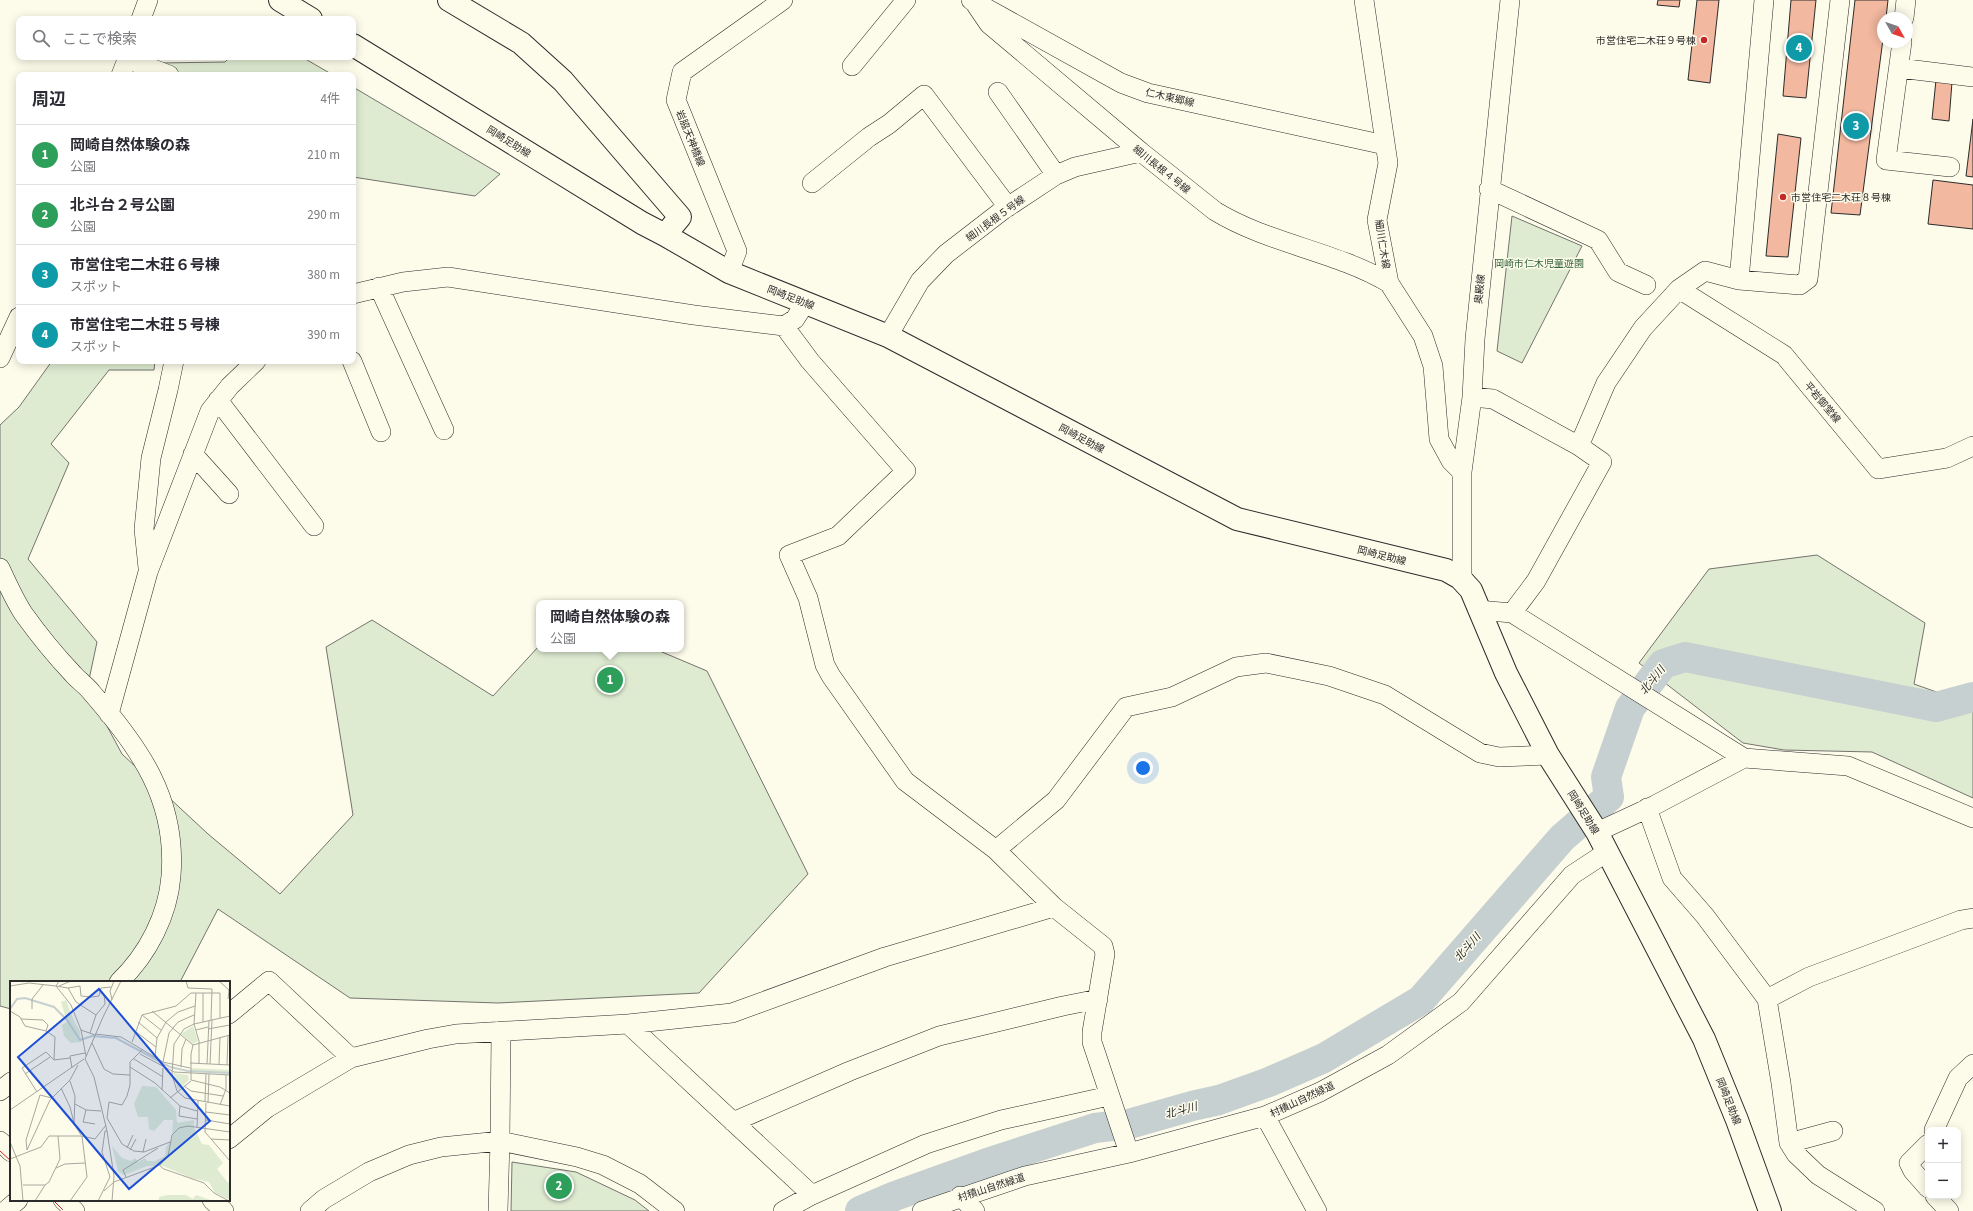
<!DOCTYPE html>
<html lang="ja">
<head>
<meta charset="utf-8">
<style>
  body { margin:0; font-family:"Source Sans 3","Noto Sans JP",sans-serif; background:#f2f2f3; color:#2b2b33 }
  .controls { position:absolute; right:12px; bottom:12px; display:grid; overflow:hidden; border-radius:8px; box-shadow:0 2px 10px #0003 }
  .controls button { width:36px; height:36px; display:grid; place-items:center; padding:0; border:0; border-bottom:1px solid #e1e1e2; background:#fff; color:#2b2b33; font:20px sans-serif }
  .compass { position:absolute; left:1877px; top:12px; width:36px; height:36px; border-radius:50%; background:#fff; box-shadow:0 2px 10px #0003; rotate:130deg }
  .you { position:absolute; left:1143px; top:768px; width:14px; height:14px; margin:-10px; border:3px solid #fff; border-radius:50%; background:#1a73e8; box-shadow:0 0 0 6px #1a73e833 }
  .badge { display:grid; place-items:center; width:26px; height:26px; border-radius:50%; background:#c62828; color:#fff; font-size:13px; font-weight:700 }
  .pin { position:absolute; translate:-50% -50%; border:2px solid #fff; box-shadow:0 1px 4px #0006 }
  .popup { position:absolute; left:536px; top:600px; width:148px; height:52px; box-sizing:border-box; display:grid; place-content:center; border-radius:8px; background:#fff; filter:drop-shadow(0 1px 3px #0005); font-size:13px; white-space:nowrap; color:#7c7c81 }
  .popup b { font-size:15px; color:#2b2b33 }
  .popup::after { content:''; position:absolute; left:50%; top:100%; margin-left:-8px; border:8px solid transparent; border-top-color:#fff }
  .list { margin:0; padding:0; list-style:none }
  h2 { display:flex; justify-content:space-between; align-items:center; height:52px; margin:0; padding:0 16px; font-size:17px }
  h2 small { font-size:13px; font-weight:400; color:#7c7c81 }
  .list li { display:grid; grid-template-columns:26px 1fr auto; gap:12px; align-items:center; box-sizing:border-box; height:60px; padding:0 16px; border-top:1px solid #e1e1e2 }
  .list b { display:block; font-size:15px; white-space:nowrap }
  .list p { margin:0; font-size:13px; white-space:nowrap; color:#7c7c81 }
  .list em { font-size:13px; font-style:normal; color:#7c7c81 }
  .icon { flex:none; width:22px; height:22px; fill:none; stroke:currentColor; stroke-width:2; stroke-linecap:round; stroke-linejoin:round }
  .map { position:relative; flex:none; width:1973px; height:1211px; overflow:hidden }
  .search { position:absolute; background:#fff; box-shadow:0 2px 10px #0003; left:16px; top:16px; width:340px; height:44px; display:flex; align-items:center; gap:10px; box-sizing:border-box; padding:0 14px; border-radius:8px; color:#7c7c81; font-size:15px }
  .panel { position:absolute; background:#fff; box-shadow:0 2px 10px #0003; left:16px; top:72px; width:340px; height:292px; border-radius:8px }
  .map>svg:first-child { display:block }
  .green { fill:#deebd1; stroke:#74746e }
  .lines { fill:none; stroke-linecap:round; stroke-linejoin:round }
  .river { stroke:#c7d0d0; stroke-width:30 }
  .building { fill:#f2b8a0; stroke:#2b2b2b }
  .minor-casing { stroke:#2b2b2b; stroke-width:20 }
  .major-casing { stroke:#2b2b2b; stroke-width:24 }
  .minor { stroke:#fdfbea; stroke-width:19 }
  .major { stroke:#fdfbea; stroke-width:22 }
  .power { stroke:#c62828; stroke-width:1; stroke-dasharray:14 3 2 3; stroke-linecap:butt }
  .poi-dot { fill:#c62828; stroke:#fdfbea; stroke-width:1.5 }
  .labels { text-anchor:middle; stroke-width:3; stroke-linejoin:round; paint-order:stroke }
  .poi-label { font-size:10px; fill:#2b2b2b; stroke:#fdfbea; text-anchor:end }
  .street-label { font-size:10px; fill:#2b2b2b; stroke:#fdfbea }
  .park-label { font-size:10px; fill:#34623c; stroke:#fdfbea }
  .water-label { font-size:11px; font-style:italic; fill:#2b2b2b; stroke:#fdfbea }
  .inset-river { fill:none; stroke:#c7d0d0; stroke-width:2 }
  .inset-road { fill:none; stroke:#a9a89e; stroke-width:1 }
  .view { fill:#1d4ed8; fill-opacity:0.15; stroke:#1d4ed8; stroke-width:2 }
  .inset-edge { fill:none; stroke:#2b2b2b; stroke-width:2 }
</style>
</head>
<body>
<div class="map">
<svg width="1973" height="1211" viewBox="0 0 1973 1211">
  <rect width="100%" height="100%" fill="#fdfbea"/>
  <path class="green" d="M 230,57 L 302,57 L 333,75 L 159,75 L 160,63 L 225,62 Z
    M 353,87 L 500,174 L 475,196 L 353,177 Z
    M 1512,216 L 1582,246 L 1522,363 L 1497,351 Z
    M 52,361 L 155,361 L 154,370 L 109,370 L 51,444 L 69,463 L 28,559 L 97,642 L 87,689 L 122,754 L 208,834 L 280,894 L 353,815 L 326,647 L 372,620 L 493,696 L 539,646 L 539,649 L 655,649 L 707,671 L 808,874 L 699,993 L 498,1003 L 350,998 L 218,909 L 180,982 L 11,982 L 11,1009 L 0,1006 L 0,425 L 19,407 Z
    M 1817,555 L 1925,623 L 1914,684 L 1973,705 L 1973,798 L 1872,752 L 1784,750 L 1743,743 L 1639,663 L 1709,569 Z
    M 512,1162 L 576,1172 L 635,1200 L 649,1211 L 511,1211 Z"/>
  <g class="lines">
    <path class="river" d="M 860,1211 L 895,1196 L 987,1163 L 1095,1128 L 1129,1124 L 1192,1106 L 1219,1100 L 1269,1082 L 1324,1058 L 1421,1000 L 1562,838 L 1609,797 L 1606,777 L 1630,708 L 1663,664 L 1685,657 L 1936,707 L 1973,697"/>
  </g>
  <path class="building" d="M 1658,0 L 1680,0 L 1679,7 L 1657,5 Z
    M 1697,0 L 1719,0 L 1710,83 L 1688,80 Z
    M 1791,0 L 1816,0 L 1806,98 L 1783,96 Z
    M 1855,0 L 1888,0 L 1886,18 L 1883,18 L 1883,39 L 1860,215 L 1831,213 Z
    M 1936,80 L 1952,82 L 1949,121 L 1932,119 Z
    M 1973,119 L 1973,177 L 1966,176 Z
    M 1778,134 L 1801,138 L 1788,257 L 1766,256 Z
    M 1933,180 L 1973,185 L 1973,229 L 1928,224 Z"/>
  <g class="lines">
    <g class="minor-casing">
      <path id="minor" d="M 971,0 L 974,2 L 989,24 L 1141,152 L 1215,211 C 1269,244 1335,251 1389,283
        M 1364,0 L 1388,163 L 1377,220 L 1389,283 L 1423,336 L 1433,366 L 1439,439 L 1451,461 L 1462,472
        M 977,3 L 1121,83 L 1148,93 L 1385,145
        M 1904,18 L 1906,0
        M 141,19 L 148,0
        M 1902,42 L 1886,160 L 1950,167
        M 127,59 L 169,75
        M 852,66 L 906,0
        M 1899,68 L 1973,77
        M 121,75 L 128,57
        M 998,92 L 1056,175
        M 812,183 L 869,137 L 889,124 L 924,95 L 1008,207
        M 1489,189 L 1598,240 L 1618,272 L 1646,285
        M 729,272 L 737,251 L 676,100 L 682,72 L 783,0
        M 1739,280 L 1764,0
        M 379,287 L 444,430
        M 1679,289 L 1784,355 L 1878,469 L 1947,458 L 1973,446
        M 353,294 L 403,282 L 448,277 L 694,315 L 784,326 L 795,319 L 805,303
        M 784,326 L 810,361 L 906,471 L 838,536 L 789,555 L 808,598 L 825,665 L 831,676 L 905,781 L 996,850 L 1054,907 L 1103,946 L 1105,954 L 1092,1032 L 1092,1042 L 1129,1153
        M 888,336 L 920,281 L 946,254 L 1003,210 L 1056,175 L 1075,167 L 1141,152
        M 0,358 L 19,317
        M 352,361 L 381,432
        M 1472,397 L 1493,399 L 1579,446 L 1602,462 L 1536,581 L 1512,613
        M 218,400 L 314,526
        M 1579,446 L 1606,383 L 1643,328 L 1679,289 L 1705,271 L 1739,280 L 1800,285 L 1808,279 L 1840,0
        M 193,454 L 229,494
        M 0,568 C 7,583 14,599 23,613 C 38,634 55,655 73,674 C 79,681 87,686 92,693 C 140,748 177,800 171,876 C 168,915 148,954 119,982
        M 148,568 L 144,529 L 151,458 L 168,390 L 174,361
        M 1462,579 L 1462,472 L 1472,397 L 1475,339 L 1510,0
        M 1478,610 L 1512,613 L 1744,758 L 1848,766 L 1973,818
        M 109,714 L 148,572 L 210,411 L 230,386 L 256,361
        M 1647,808 L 1672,878 L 1705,916 L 1767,999 L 1781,1083 L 1789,1143 L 1796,1154 L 1818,1175 L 1875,1211
        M 1597,832 L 1655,805 L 1744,758
        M 996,850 L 1056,800 L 1126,707 L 1172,697 L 1236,667 L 1266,663 L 1329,676 L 1385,695 L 1480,753 L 1499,757 L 1548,755
        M 1767,999 L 1809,977 L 1961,920 L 1973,918
        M 229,1014 L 269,981 L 351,1058
        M 628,1024 L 812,1195
        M 0,1091 L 11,1082
        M 1265,1116 L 1317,1211
        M 733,1122 L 850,1071 L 939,1036 L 1063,1006 L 1098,999
        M 1934,1130 L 1958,1078 L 1973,1064
        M 229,1139 L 267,1108 L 351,1058 L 428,1039 L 456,1034 L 628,1024 L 732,1013 L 885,957 L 1054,907
        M 0,1141 L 11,1152
        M 1789,1143 L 1833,1131
        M 1928,1144 L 1909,1163 L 1913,1171 L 1928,1188
        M 960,1196 L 975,1211
        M 1935,1196 L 1949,1211
        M 63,1200 L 75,1211
        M 212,1200 L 224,1211
        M 5,1211 L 18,1200
        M 310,1211 L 324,1199 L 369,1172 L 409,1155 L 441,1147 L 500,1141 L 577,1157 L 603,1165 L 640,1184 L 675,1211
        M 498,1211 L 500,1141 L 501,1031
        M 783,1211 L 812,1195 L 926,1144 L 1001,1120 L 1109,1096
        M 922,1211 L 1025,1176 L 1129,1153 L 1265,1116 L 1320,1092 L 1388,1055 L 1461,1002 L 1572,875 L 1607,852"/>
    </g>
    <g class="major-casing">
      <path id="major" d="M 280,0 L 311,19
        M 449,0 L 521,43 L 563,81 L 680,217 L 665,235 L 729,272 L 888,336 L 1237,519 L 1446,570 L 1460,578 L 1471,590 L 1506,673 L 1548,755 L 1597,832 L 1704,1039 L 1737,1120 L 1770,1211
        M 353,45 L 642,223 L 665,235"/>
    </g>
    <use href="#minor" class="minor"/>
    <use href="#major" class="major"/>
    <path class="power" d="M 0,1151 L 11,1161
      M 53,1200 L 64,1211"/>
  </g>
  <g class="poi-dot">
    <circle cx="1704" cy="40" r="4"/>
    <circle cx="1783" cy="197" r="4"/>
  </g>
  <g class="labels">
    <g class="poi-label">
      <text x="1696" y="44">市営住宅二木荘９号棟</text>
      <text x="1791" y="201" text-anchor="start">市営住宅二木荘８号棟</text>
    </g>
    <g class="street-label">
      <text transform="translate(1170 97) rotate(13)" y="4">仁木東郷線</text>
      <text transform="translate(691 138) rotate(68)" y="4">岩脇天神橋線</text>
      <text transform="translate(509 141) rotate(32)" y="4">岡崎足助線</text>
      <text transform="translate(1162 169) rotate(39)" y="4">細川長根４号線</text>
      <text transform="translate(995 218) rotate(-36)" y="4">細川長根５号線</text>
      <text transform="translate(1383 244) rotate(81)" y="4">細川仁木線</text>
      <text transform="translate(1479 289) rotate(-84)" y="4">奥殿線</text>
      <text transform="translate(791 297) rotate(21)" y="4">岡崎足助線</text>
      <text transform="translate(1823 402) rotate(50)" y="4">平岩御堂線</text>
      <text transform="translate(1082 438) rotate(28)" y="4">岡崎足助線</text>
      <text transform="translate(1382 555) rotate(14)" y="4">岡崎足助線</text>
      <text transform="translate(1584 812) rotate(58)" y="4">岡崎足助線</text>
      <text transform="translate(1302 1099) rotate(-25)" y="4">村積山自然緑道</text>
      <text transform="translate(1729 1101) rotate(68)" y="4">岡崎足助線</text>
      <text transform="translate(991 1187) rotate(-18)" y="4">村積山自然緑道</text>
    </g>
    <g class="park-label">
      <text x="1539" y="267">岡崎市仁木児童遊園</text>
    </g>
    <g class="water-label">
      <text transform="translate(1652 680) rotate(-51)" y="4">北斗川</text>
      <text transform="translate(1467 947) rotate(-49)" y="4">北斗川</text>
      <text transform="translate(1181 1110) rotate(-15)" y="4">北斗川</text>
    </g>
  </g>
  <g transform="translate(10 981)">
    <rect width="220" height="220" fill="#fdfbea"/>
    <path d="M 56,19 L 64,40 L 70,50 L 71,61 L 61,62 L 54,55 L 52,44 L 57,41 L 51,21 ZM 183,45 L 188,60 L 183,63 L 171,53 ZM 180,87 L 220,89 L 220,92 L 180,90 ZM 163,92 L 178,94 L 179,99 L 168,109 ZM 132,105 L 146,106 L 166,129 L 167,142 L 184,139 L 184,147 L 192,163 L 199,164 L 213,182 L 207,188 L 218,202 L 220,200 L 220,219 L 205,212 L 199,201 L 181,197 L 153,185 L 137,185 L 114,194 L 108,190 L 102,165 L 112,177 L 121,180 L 125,177 L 128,181 L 135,177 L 137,180 L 145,180 L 155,175 L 156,166 L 162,158 L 163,139 L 154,139 L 144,150 L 139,148 L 138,136 L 128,136 L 124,123 ZM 158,214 L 176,214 L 183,218 L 186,214 L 203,220 L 149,220 L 149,216 Z" fill="#deebd1"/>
    <path class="inset-river" d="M 0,28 L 7,18 L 15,17 L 44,26 L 57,39 L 70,59 L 82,55 L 106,57 L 160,86 L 178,90 L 220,92"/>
    <path class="inset-road" d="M 49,0 L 46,5 L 58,7 L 70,5 L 71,15 L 81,16 L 89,15 L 91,7 L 101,6M 176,0 L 178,7 L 202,8 L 201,39M 209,0 L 219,9 L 218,18M 0,5 L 19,2 L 46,5 L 61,24 L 71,49 L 76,75M 49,5 L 61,0M 58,7 L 66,21 L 86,34M 186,12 L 184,43 L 189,60 L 189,82M 102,19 L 100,10 L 104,0M 22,28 L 22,18 L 33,4M 0,30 L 10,36 L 15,45 L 36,50 L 45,56 L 44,79M 142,30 L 183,64M 132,34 L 151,49M 220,35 L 184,43 L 174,48 L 164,63 L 162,94 L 167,110 L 175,117 L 220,125M 11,38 L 33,39 L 38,44 L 36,50M 128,41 L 147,57M 193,41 L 193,12M 198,48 L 220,44M 71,49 L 85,54M 186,49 L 198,46M 126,51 L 146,66M 80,52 L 86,34 L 95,23 L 94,13 L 90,9M 85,53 L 111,56 L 153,81 L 180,87M 122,61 L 132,34 L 166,25 L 181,12 L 210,12 L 210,37M 82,62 L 94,88 L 103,93 L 120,94M 133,68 L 120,81 L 120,104 L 117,115 L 112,124 L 99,121 L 97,137 L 112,163 L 124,170 L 134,171 L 160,161M 130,73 L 164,91 L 220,94M 145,76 L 147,57 L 156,41 L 168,31 L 185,25M 124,78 L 153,96M 153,81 L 159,52 L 168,41 L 184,34M 180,82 L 220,84M 197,83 L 199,40M 200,83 L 202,39M 209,83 L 210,56M 217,84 L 218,54M 120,86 L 145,102 L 170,125 L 187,130M 171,86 L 172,68 L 176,58M 62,87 L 60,75 L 75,72M 15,93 L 40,76M 181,99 L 181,73 L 183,64 L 220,54M 181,99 L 210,106 L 220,112M 60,100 L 65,115 L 64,143 L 71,154M 174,105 L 181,110 L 213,115M 51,107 L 60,126 L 64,142M 152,109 L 153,87M 27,111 L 12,87 L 36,71 L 44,79 L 60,77M 160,117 L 181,100M 195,121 L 196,93M 196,122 L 195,151 L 220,180M 198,122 L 199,93M 65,123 L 76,129 L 91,130M 210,124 L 216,108 L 216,94M 170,125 L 169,135 L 187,138M 0,129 L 74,78M 76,129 L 73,141 L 85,143M 196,131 L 220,134M 196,139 L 220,143M 187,146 L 188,120M 97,150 L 104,195 L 102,220M 201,158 L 220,159M 0,161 L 10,185 L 13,220M 117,167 L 123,154M 17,169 L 40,119 L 60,99 L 68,84M 17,169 L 16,159 L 30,114 L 42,117M 120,169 L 126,158M 133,171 L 136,158M 0,178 L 31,166 L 39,155 L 72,155 L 85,158 L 96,144M 150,185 L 154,188 L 194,202 L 204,212 L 219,220M 46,187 L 55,183 L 75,182M 116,196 L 113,189 L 148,167M 13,204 L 35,204 L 39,201 L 50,178 L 48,155M 94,210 L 104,201 L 150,184 L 158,175 L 162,154 L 169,147 L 178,145 L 220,151M 25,220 L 35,204M 60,220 L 77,196 L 72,155M 88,220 L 100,196 L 92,171 L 95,150 L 97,150 L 84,96 L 75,78 L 93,36 L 111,0"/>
    <path class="view" d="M 89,8 L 200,140 L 119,208 L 8,76 Z"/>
    <rect width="220" height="220" class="inset-edge"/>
  </g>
</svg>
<div class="controls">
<button>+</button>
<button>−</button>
</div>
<svg class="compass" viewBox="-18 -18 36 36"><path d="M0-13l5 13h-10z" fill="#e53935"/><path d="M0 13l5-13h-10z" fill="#7c7c81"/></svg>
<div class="you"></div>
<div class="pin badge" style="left:610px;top:680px;background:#2e9e5b">1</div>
<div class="popup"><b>岡崎自然体験の森</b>公園</div>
<div class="pin badge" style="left:559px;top:1186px;background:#2e9e5b">2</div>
<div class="pin badge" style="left:1856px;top:126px;background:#0f9aa8">3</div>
<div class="pin badge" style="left:1799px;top:48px;background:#0f9aa8">4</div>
<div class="search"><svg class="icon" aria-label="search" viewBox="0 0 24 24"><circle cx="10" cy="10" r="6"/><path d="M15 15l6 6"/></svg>ここで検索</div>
<section class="panel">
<h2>周辺<small>4件</small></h2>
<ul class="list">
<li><span class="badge" style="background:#2e9e5b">1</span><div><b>岡崎自然体験の森</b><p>公園</p></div><em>210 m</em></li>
<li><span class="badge" style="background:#2e9e5b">2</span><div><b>北斗台２号公園</b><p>公園</p></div><em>290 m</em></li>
<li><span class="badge" style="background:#0f9aa8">3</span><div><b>市営住宅二木荘６号棟</b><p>スポット</p></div><em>380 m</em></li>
<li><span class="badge" style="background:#0f9aa8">4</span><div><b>市営住宅二木荘５号棟</b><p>スポット</p></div><em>390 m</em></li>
</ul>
</section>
</div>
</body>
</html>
